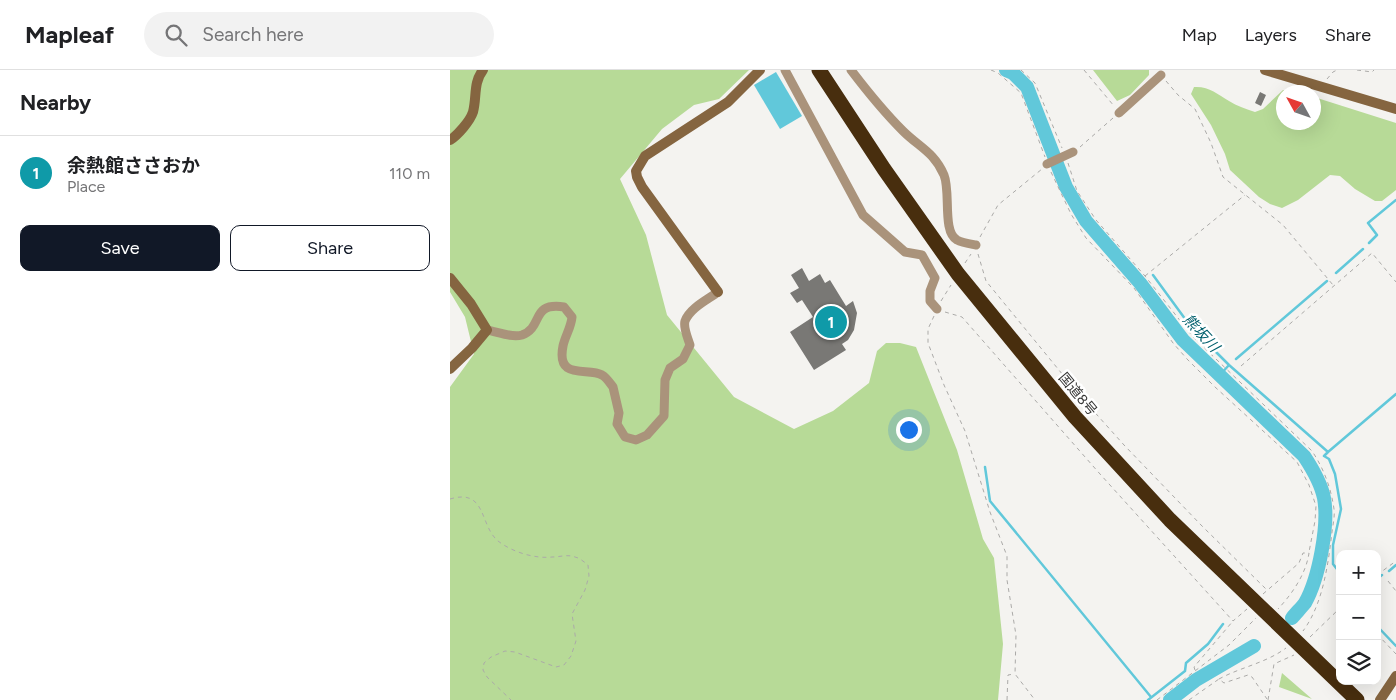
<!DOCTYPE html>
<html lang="en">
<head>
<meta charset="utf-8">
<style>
  body { margin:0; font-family:Figtree,"Noto Sans JP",sans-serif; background:#f2f2f2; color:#202124 }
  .controls { position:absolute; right:15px; bottom:15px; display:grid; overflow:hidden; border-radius:10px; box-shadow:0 5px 20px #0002 }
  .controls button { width:45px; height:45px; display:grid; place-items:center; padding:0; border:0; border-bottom:1px solid #e0e0e0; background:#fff; color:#202124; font:25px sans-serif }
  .compass { position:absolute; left:826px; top:15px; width:45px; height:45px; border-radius:50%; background:#fff; box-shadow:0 5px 20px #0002; rotate:310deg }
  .you { position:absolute; left:458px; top:359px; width:18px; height:18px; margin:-12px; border:4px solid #fff; border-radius:50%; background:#1a73e8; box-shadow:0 0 0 8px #1a73e833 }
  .badge { display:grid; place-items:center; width:32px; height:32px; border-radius:50%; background:#111827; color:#fff; font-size:16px; font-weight:700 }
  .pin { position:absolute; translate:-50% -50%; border:2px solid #fff; box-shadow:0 1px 5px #0006 }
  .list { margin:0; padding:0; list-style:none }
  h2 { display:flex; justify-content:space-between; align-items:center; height:65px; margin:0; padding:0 20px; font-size:21px }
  h2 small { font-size:16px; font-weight:400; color:#757577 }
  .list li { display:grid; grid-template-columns:32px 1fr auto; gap:15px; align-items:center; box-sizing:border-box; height:75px; padding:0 20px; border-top:1px solid #e0e0e0 }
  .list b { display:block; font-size:19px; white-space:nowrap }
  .list p { margin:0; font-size:16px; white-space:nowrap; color:#757577 }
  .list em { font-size:16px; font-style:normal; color:#757577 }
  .actions { display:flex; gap:10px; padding:15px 20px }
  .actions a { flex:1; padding:11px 0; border:1px solid #111827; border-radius:10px; text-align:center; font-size:18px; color:#111827 }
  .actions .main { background:#111827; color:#fff }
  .icon { flex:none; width:28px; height:28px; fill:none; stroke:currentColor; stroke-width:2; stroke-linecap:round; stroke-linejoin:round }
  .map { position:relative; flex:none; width:946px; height:630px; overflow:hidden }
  header { display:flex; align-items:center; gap:30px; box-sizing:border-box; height:70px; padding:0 25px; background:#fff; border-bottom:1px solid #e0e0e0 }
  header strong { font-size:24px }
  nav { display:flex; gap:28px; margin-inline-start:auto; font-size:18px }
  .search { width:350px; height:45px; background:#f2f2f2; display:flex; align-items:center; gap:12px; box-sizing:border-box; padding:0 18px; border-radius:28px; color:#757577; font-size:19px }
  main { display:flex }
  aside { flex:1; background:#fff }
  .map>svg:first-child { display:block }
  .green { fill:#b7da97 }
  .water { fill:#61c8da }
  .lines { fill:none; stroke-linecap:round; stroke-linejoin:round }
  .stream { stroke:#61c8da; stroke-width:2.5 }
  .river { stroke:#61c8da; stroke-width:14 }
  .building { fill:#797875 }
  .path { stroke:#abaaa8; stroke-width:1; stroke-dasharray:4 4; stroke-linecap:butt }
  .street { stroke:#aa937b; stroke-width:9 }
  .secondary { stroke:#856540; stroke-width:10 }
  .highway { stroke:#482e0e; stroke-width:15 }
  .labels { text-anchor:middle; stroke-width:5; stroke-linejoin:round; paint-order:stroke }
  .street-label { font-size:14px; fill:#363635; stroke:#fff }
  .water-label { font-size:15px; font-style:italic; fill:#005f6c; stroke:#fff }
</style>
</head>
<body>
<header>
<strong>Mapleaf</strong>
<div class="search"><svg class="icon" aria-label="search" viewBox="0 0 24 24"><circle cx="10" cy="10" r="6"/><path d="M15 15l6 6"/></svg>Search here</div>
<nav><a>Map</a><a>Layers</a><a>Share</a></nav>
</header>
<main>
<aside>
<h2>Nearby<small></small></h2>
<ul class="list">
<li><span class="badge" style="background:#0f9aa8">1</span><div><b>余熱館ささおか</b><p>Place</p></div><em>110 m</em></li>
</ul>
<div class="actions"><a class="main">Save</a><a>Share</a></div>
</aside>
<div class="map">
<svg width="946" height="630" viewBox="0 0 946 630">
  <rect width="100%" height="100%" fill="#f4f3f0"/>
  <path class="green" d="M 0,0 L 299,0 L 269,29 L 244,35 L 212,59 L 170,109 L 196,165 L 217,245 L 284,327 L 344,359 L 383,341 L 419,313 L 427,281 L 436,273 L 450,273 L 466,277 L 507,380 L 533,469 L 544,488 L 553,574 L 548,630 L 0,630 L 0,317 L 24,284 L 15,247 L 0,222 Z
    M 643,0 L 699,0 L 699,5 L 680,25 L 667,31 Z
    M 744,17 C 759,16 767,24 779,31 C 787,36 796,39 805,42 L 813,39 L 833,20 L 849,22 L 834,22 L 834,52 L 864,52 L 864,27 L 946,53 L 946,120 L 932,131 L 925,131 L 905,119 L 890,106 L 880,105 L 848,130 L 832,138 L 820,134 L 809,127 L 780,100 L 775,84 L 761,55 L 741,24 Z
    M 832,603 L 862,629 L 829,617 Z"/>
  <path class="water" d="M 326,2 L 352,46 L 330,59 L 304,15 Z"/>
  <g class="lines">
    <path class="stream" d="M 563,3 L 567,0
      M 919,173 L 927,165 L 918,153 L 946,130
      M 886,203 L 913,179
      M 703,205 L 741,257 L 779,295 L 878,382 L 946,324
      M 786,289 L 877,211
      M 769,306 L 779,295
      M 878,382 L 874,386 L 879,389 L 885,404 L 891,439 L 883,475 L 883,494 L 890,503
      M 535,397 L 540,431 L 701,627
      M 939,501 L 946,495
      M 927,509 L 932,505
      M 927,556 L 946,576
      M 698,630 L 735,601 L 736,593 L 758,574 L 773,554"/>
    <path class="river" d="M 556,0 L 563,3 L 577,17 L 616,117 L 636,151 L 690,213 L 733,270 L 854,386 C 862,398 871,413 874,428 C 879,455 869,508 855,533 C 851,538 846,543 842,548
      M 720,630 L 746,610 L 804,576"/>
  </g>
  <path class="building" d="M 810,22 L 816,25 L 811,36 L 805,33 Z
    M 352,198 L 359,211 L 370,204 L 375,213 L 380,210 L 396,236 L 403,231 L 407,243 L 404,260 L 398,270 L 392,274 L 396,280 L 364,300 L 340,262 L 363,247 L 352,230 L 347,233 L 340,223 L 349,218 L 341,205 Z"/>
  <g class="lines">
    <path class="path" d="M 541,0 L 548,3 L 571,23 L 595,87
      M 571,0 L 585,13 L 612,78
      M 634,0 L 664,36
      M 907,0 L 922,2 L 924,0
      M 877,9 L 883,2 L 887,0
      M 716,11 L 728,25 L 745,39 L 761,73 L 773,107 L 833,155 L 883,215
      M 630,77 L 663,48
      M 618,93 L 627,121 L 646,150 L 695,206 L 743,267 L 862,381 C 874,399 881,418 884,439 C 885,446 883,454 882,462 C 878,495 873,534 853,561
      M 601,102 L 621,144 L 636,168 L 684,218 L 723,273 L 737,289 L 765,317 L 847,392 L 859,415 L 866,436 L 865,451 L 859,482
      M 530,167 L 548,135 L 592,99
      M 528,184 L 536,211 L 631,327 L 674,375 L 752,456 L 817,520
      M 515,193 L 521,184
      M 695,206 L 795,125
      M 491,231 L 501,215
      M 495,242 L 512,247 L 650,404 L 783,551 L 797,539
      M 484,246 L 478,259 L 478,273 L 494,315 L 515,361 L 540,442 L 557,486 L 557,510 L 566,565 L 565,604 L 585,630
      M 791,296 L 922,183 L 946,212
      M 0,429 C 37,418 29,455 48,471 C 62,482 85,489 102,487 C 110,487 118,484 125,487 C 130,488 134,492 138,495 L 139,506 L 135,520 L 122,544 L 126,571 L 121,586 L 114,595 L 106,597 L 65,582 L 55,581 L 41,587 L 34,593 L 33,600 L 37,607 L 61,630
      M 927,505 L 946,491
      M 938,511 L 946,521
      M 813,524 L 849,493 L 853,483 L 859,483 C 856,504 842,524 828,539
      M 927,564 L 946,584
      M 860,567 L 890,538
      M 745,600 L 744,597 L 783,551
      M 769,609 C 791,597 816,593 836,578
      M 557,630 L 558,605 L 564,604
      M 707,630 L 779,575 L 806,548
      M 739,630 L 769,609 L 774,613 L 798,605 L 802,607 L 817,629
      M 818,630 L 824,594 L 844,585"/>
    <path class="street" d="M 335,0 L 413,145 L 455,182 L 472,185 L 485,208 L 480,221 L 480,231 L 487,239
      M 401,0 C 417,21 434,42 453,61 C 469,77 484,82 494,105 C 501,122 492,162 507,170 C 512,173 520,174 526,175
      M 669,43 L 711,5
      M 597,94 L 623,82
      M 37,260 C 48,262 62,268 72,265 C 94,257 80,232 114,237 L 122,247 C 121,258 115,266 113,276 C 106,311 138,297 152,305 C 156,307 160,313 163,317 L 169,343 L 167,354 L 175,367 L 186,370 L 197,365 L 214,346 L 215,310 L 220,298 L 233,289 L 240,275 C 238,268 233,258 235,251 C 240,238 257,230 268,222"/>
    <path class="secondary" d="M 815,0 L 946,39
      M 0,70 C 8,65 20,51 23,42 C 27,27 23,13 33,0
      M 0,208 L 21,234 L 37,260 L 22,278 L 0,299
      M 268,222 L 192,117 L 187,107 L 186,101 L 195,86 L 278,32 L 310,0
      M 930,630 L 946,606"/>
    <path class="highway" d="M 369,0 L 434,99 L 508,204 L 625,347 L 720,450 L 907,630"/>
  </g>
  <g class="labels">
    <g class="street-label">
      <text transform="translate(628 324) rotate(50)" y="5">国道8号</text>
    </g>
    <g class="water-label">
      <text transform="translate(751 263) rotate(47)" y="5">熊坂川</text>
    </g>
  </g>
</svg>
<div class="controls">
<button>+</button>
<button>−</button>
<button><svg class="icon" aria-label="layers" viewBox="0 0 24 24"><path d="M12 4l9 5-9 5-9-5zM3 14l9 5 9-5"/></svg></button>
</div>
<svg class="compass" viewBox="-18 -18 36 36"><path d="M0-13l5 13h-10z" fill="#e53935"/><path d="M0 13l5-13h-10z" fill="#757577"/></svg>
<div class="you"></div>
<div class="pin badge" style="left:381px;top:252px;background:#0f9aa8">1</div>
</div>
</main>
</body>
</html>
